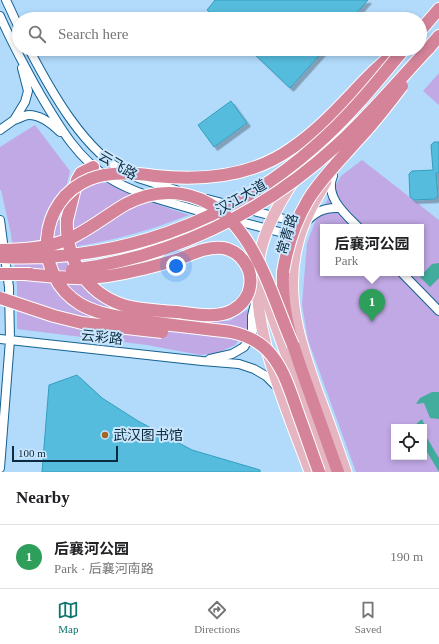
<!DOCTYPE html>
<html lang="en">
<head>
<meta charset="utf-8">
<style>
  body { margin:0; font-family:"Times New Roman","Noto Sans SC",serif; background:#f2f2f2; color:#202124 }
  .controls { position:absolute; right:12px; bottom:12px; display:grid; overflow:hidden; border-radius:0px; box-shadow:0 2px 6px #0003 }
  .controls button { width:36px; height:36px; display:grid; place-items:center; padding:0; border:0; border-bottom:1px solid #e0e0e0; background:#fff; color:#202124; font:20px sans-serif }
  .scale { position:absolute; left:12px; bottom:10px; width:106px; box-sizing:border-box; padding-left:4px; border:2px solid #0d2b40; border-top:0; font-size:11px; line-height:14px; white-space:nowrap; color:#0d2b40; -webkit-text-stroke:3px #cae6fc; paint-order:stroke }
  .you { position:absolute; left:176px; top:266px; width:14px; height:14px; margin:-10px; border:3px solid #fff; border-radius:50%; background:#1a73e8; box-shadow:0 0 0 6px #1a73e833 }
  .badge { display:grid; place-items:center; width:26px; height:26px; border-radius:50%; background:#0f766e; color:#fff; font-size:13px; font-weight:700 }
  .pin { position:absolute; translate:-50% -33px; filter:drop-shadow(0 1px 2px #0008) }
  .pin::after { content:''; position:absolute; top:21px; width:14px; height:12px; background:inherit; clip-path:polygon(0 0,100% 0,50% 100%) }
  .popup { position:absolute; left:320px; top:224px; width:104px; height:52px; box-sizing:border-box; display:grid; place-content:center; border-radius:0px; background:#fff; filter:drop-shadow(0 1px 3px #0005); font-size:13px; white-space:nowrap; color:#757577 }
  .popup b { font-size:15px; color:#202124 }
  .popup::after { content:''; position:absolute; left:50%; top:100%; margin-left:-8px; border:8px solid transparent; border-top-color:#fff }
  .list { margin:0; padding:0; list-style:none }
  h2 { display:flex; justify-content:space-between; align-items:center; height:52px; margin:0; padding:0 16px; font-size:17px }
  h2 small { font-size:13px; font-weight:400; color:#757577 }
  .list li { display:grid; grid-template-columns:26px 1fr auto; gap:12px; align-items:center; box-sizing:border-box; height:64px; padding:0 16px; border-top:1px solid #e0e0e0 }
  .list b { display:block; font-size:15px; white-space:nowrap }
  .list p { margin:0; font-size:13px; white-space:nowrap; color:#757577 }
  .list em { font-size:13px; font-style:normal; color:#757577 }
  .icon { flex:none; width:22px; height:22px; fill:none; stroke:currentColor; stroke-width:2; stroke-linecap:round; stroke-linejoin:round }
  .map { position:relative; flex:none; width:439px; height:472px; overflow:hidden }
  .search { position:absolute; background:#fff; box-shadow:0 2px 6px #0003; left:12px; right:12px; top:12px; height:44px; display:flex; align-items:center; gap:10px; box-sizing:border-box; padding:0 14px; border-radius:22px; color:#757577; font-size:15px }
  .sheet { height:116px; background:#fff }
  nav { display:flex; justify-content:space-around; align-items:center; box-sizing:border-box; height:56px; border-top:1px solid #e0e0e0; background:#fff; font-size:11px; color:#757577 }
  nav a { display:grid; justify-items:center; gap:2px }
  nav .on { color:#0f766e }
  .map>svg:first-child { display:block }
  .green { fill:#c1a9e5; fill-rule:evenodd }
  .water { fill:#42ac9d }
  .building { fill:#57bcdd; stroke:#349ebf; filter:url(#shadow) }
  .lines { fill:none; stroke-linecap:round; stroke-linejoin:round }
  .minor-casing { stroke:#156293; stroke-width:10 }
  .major-casing { stroke:#fff; stroke-width:13 }
  .highway-casing { stroke:#fff; stroke-width:14 }
  .minor { stroke:#fff; stroke-width:8 }
  .major { stroke:#e5b5c2; stroke-width:11 }
  .highway { stroke:#d48399; stroke-width:12 }
  .highway-bridge-casing { stroke:#fff; stroke-width:14; stroke-linecap:butt }
  .highway-bridge { stroke:#d48399; stroke-width:12 }
  .poi-dot { fill:#a16528; stroke:#cae6fc; stroke-width:1.5 }
  .labels { text-anchor:middle; stroke-width:4; stroke-linejoin:round; paint-order:stroke }
  .street-label { font-size:14px; fill:#0d2b40; stroke:#cae6fc }
  .poi-label { font-size:14px; fill:#0d2b40; stroke:#cae6fc; text-anchor:start }
</style>
</head>
<body>
<div class="map">
<svg width="439" height="472" viewBox="0 0 439 472">
  <defs>
    <filter id="shadow"><feDropShadow dx="3.5" dy="3.5" stdDeviation="0" flood-color="#0004"/></filter>
  </defs>
  <rect width="100%" height="100%" fill="#b1dafb"/>
  <path class="green" d="M 439,73 L 439,105 L 423,91 Z
    M 35,125 L 70,171 L 58,220 L 74,222 L 78,197 L 85,187 L 100,182 L 112,184 L 126,192 L 162,206 L 189,215 C 153,229 117,240 78,246 L 82,282 L 88,293 L 113,310 L 131,314 L 197,322 L 229,321 L 250,308 L 248,329 L 235,345 L 217,353 L 200,355 L 147,345 L 17,329 L 17,286 L 11,234 L 1,190 L 0,190 L 0,147 Z
    M 362,160 L 439,220 L 439,472 L 356,472 L 308,340 L 302,305 L 307,243 L 315,222 L 341,176 ZM 323,227 L 421,227 L 421,273 L 323,273 ZM 394,427 L 424,427 L 424,457 L 394,457 Z"/>
  <path class="water" d="M 439,263 L 439,278 L 430,287 L 420,277 L 432,264 Z
    M 432,392 L 439,392 L 439,419 L 430,418 L 424,403 L 416,404 L 420,398 Z
    M 422,419 L 425,426 L 427,438 L 439,458 L 439,472 L 424,447 L 424,427 L 415,427 L 415,425 Z"/>
  <path class="building" d="M 215,0 L 368,0 L 351,19 L 217,19 L 207,10 Z
    M 249,49 L 325,49 L 290,88 Z
    M 231,101 L 247,123 L 214,147 L 198,125 Z
    M 434,142 L 439,142 L 439,173 L 436,173 L 438,196 L 435,199 L 414,200 L 410,197 L 409,174 L 412,171 L 433,170 L 431,145 Z
    M 77,375 L 102,398 L 138,421 L 192,450 L 260,470 L 260,472 L 42,472 L 49,385 Z"/>
  <g class="lines">
    <g class="minor-casing">
      <path id="minor" d="M 6,0 L 19,28
        M 0,16 C 12,43 26,69 40,94 C 59,126 77,158 109,178 C 140,197 178,204 212,215
        M 29,49 C 51,91 84,151 127,173
        M 22,68 L 28,91 L 25,102 L 14,120 C 19,119 24,115 29,115 C 41,115 52,124 60,132
        M 0,130 L 14,120
        M 333,176 C 324,196 345,214 358,227
        M 138,178 L 176,190
        M 207,199 L 304,224 C 314,213 323,207 339,208
        M 229,219 L 295,236
        M 0,220 L 9,287 L 10,340 L 0,468
        M 402,273 L 439,311
        M 0,339 L 202,361 L 239,364 L 254,369 L 266,376 L 277,387
        M 210,359 L 232,354 L 244,347 L 252,333 L 252,316 L 256,299"/>
    </g>
    <g class="major-casing">
      <path id="major" d="M 326,182 C 314,202 302,223 297,246 C 284,297 301,346 318,394 C 328,420 337,446 346,472
        M 261,278 L 273,318 L 329,472
        M 310,472 C 287,408 244,318 261,249 C 270,213 296,175 319,146"/>
    </g>
    <g class="highway-casing">
      <path id="highway" d="M 420,31 L 439,9
        M 428,49 L 439,36
        M 155,176 C 203,181 252,177 292,148 C 322,128 345,100 370,75 C 379,66 389,58 399,49
        M 67,220 L 77,180 L 81,173 L 93,167
        M 283,272 C 281,315 294,349 308,388 C 318,416 328,444 338,472"/>
    </g>
    <use href="#minor" class="minor"/>
    <use href="#major" class="major"/>
    <use href="#highway" class="highway"/>
    <g class="highway-bridge-casing">
      <path id="highway-bridge" d="M 155,176 C 134,173 110,171 90,179 C 37,200 32,275 80,304 C 93,312 110,315 126,318 C 161,325 196,327 231,332 C 245,335 257,340 267,350 C 284,367 291,394 299,416 C 306,435 312,453 319,472
        M 1,250 C 24,250 48,248 69,239 C 89,230 107,215 126,204 C 143,195 163,191 182,194 C 251,206 269,291 293,345
        M 0,257 C 115,263 228,223 314,147 C 348,118 376,83 404,49
        M 72,270 C 171,257 262,214 336,146 C 369,116 398,81 428,49
        M 283,272 C 287,247 295,222 308,200 C 321,179 339,161 355,143 C 372,125 387,106 402,86
        M 0,274 L 31,274
        M 24,274 C 41,275 58,278 75,278 C 96,279 118,275 138,270 C 152,267 165,263 179,259 C 192,254 208,246 223,248 C 240,251 253,268 250,286 C 249,296 242,305 233,310 C 218,319 194,314 177,312 C 159,311 140,310 123,305 C 86,293 65,258 67,220
        M 0,298 L 54,316 L 82,323 L 162,332"/>
    </g>
    <use href="#highway-bridge" class="highway-bridge"/>
  </g>
  <circle class="poi-dot" cx="105" cy="435" r="4"/>
  <g class="labels">
    <g class="street-label">
      <text transform="translate(118 165) rotate(31)" y="5">云飞路</text>
      <text transform="translate(241 197) rotate(-30)" y="5">汉江大道</text>
      <text transform="translate(287 234) rotate(-73)" y="5">常青路</text>
      <text transform="translate(102 337) rotate(6)" y="5">云彩路</text>
    </g>
    <g class="poi-label">
      <text x="113" y="440">武汉图书馆</text>
    </g>
  </g>
</svg>
<div class="controls">
<button><svg class="icon" aria-label="locate" viewBox="0 0 24 24"><circle cx="12" cy="12" r="6"/><path d="M12 2v4M12 18v4M2 12h4M18 12h4"/></svg></button>
</div>
<div class="scale">100 m</div>
<div class="you"></div>
<div class="pin badge" style="left:372px;top:322px;background:#2e9e5b">1</div>
<div class="popup"><b>后襄河公园</b>Park</div>
<div class="search"><svg class="icon" aria-label="search" viewBox="0 0 24 24"><circle cx="10" cy="10" r="6"/><path d="M15 15l6 6"/></svg>Search here</div>
</div>
<section class="sheet">
<h2>Nearby<small></small></h2>
<ul class="list">
<li><span class="badge" style="background:#2e9e5b">1</span><div><b>后襄河公园</b><p>Park · 后襄河南路</p></div><em>190 m</em></li>
</ul>
</section>
<nav>
<a class="on"><svg class="icon" aria-label="map" viewBox="0 0 24 24"><path d="M3 6l6-2 6 2 6-2v14l-6 2-6-2-6 2zM9 4v14M15 6v14"/></svg>Map</a>
<a><svg class="icon" aria-label="directions" viewBox="0 0 24 24"><path d="M12 3l9 9-9 9-9-9zM9 14v-3h6M13 9l2 2-2 2"/></svg>Directions</a>
<a><svg class="icon" aria-label="saved" viewBox="0 0 24 24"><path d="M7 4h10v16l-5-4-5 4z"/></svg>Saved</a>
</nav>
</body>
</html>
